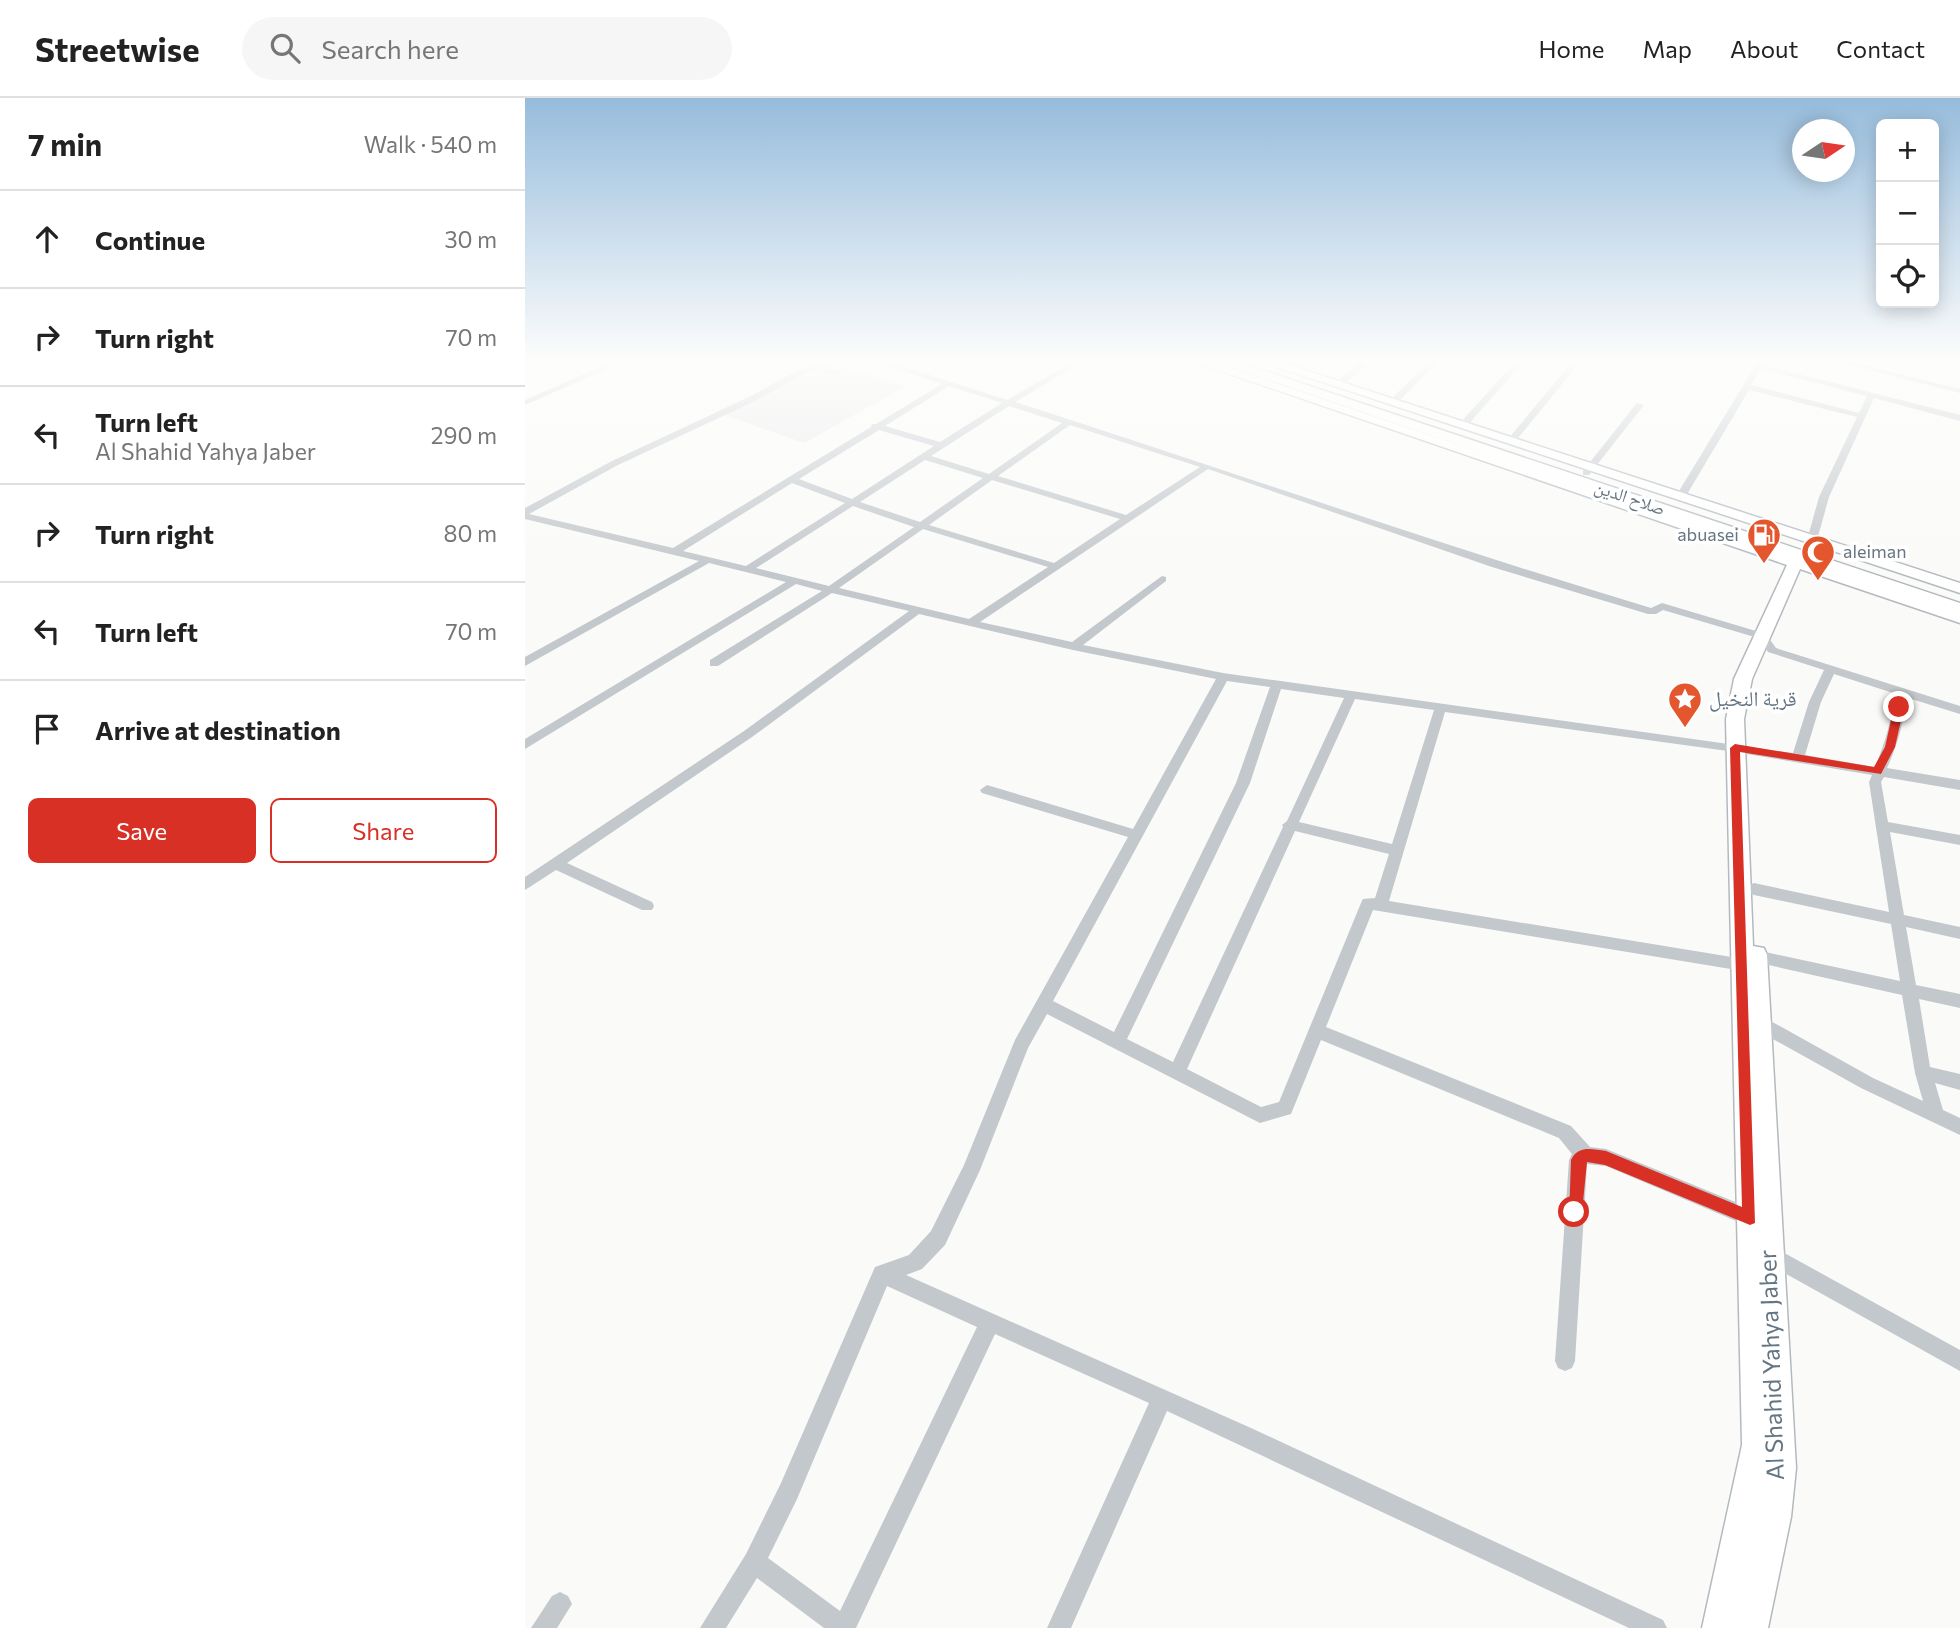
<!DOCTYPE html>
<html lang="en">
<head>
<meta charset="utf-8">
<style>
  body { margin:0; font-family:Commissioner,"Noto Naskh Arabic",sans-serif; background:#f6f6f6; color:#222 }
  .controls { position:absolute; right:21px; top:21px; display:grid; overflow:hidden; border-radius:10px; box-shadow:0 4px 18px #0003 }
  .controls button { width:63px; height:63px; display:grid; place-items:center; padding:0; border:0; border-bottom:2px solid #e0e0e0; background:#fff; color:#222; font:35px sans-serif }
  .compass { position:absolute; left:1267px; top:21px; width:63px; height:63px; border-radius:50%; background:#fff; box-shadow:0 4px 18px #0003; rotate:77deg }
  .stop { position:absolute; width:21px; height:21px; margin:-16px; border:5px solid #d93025; border-radius:50%; background:#fff }
  .stop.end { background:#d93025; border-color:#fff; box-shadow:0 2px 7px #0008 }
  .list { margin:0; padding:0; list-style:none }
  h2 { display:flex; justify-content:space-between; align-items:center; height:91px; margin:0; padding:0 28px; font-size:30px }
  h2 small { font-size:23px; font-weight:400; color:#767676 }
  .list li { display:grid; grid-template-columns:46px 1fr auto; gap:21px; align-items:center; box-sizing:border-box; height:98px; padding:0 28px; border-top:2px solid #e0e0e0 }
  .list b { display:block; font-size:26px; white-space:nowrap }
  .list p { margin:0; font-size:23px; white-space:nowrap; color:#767676 }
  .list em { font-size:23px; font-style:normal; color:#767676 }
  .actions { display:flex; gap:14px; padding:21px 28px }
  .actions a { flex:1; padding:16px 0; border:2px solid #d93025; border-radius:10px; text-align:center; font-size:24px; color:#d93025 }
  .actions .main { background:#d93025; color:#fff }
  .icon { flex:none; width:38px; height:38px; fill:none; stroke:currentColor; stroke-width:2; stroke-linecap:round; stroke-linejoin:round }
  .map { position:relative; flex:none; width:1435px; height:1530px; overflow:hidden }
  header { display:flex; align-items:center; gap:42px; box-sizing:border-box; height:98px; padding:0 35px; background:#fff; border-bottom:2px solid #e0e0e0 }
  header strong { font-size:33px }
  nav { display:flex; gap:38px; margin-inline-start:auto; font-size:24px }
  .search { width:490px; height:63px; background:#f6f6f6; display:flex; align-items:center; gap:18px; box-sizing:border-box; padding:0 24px; border-radius:38px; color:#767676; font-size:26px }
  main { display:flex }
  aside { flex:1; background:#fff }
  .map>svg:first-child { display:block }
  .built { fill:#e8e9e9 }
  .lines { fill:none; stroke-linecap:round; stroke-linejoin:round }
  .secondary-casing { stroke:#b3babf; stroke-width:3 }
  .highway-casing { stroke:#b4b9bd; stroke-width:3 }
  .street { fill:#c3c8cc; fill-rule:evenodd }
  .secondary { fill:#fff; fill-rule:evenodd }
  .highway { fill:#fff; fill-rule:evenodd }
  .route { fill:#d93025 }
  .labels { text-anchor:middle; stroke-width:7; stroke-linejoin:round; paint-order:stroke }
  .far-street-label { font-size:18px; fill:#657683; stroke:#fff }
  .far-poi-label { font-size:18px; fill:#657683; stroke:#fff; text-anchor:end }
  .poi-label { font-size:21px; fill:#657683; stroke:#fff; text-anchor:start }
  .near-street-label { font-size:24px; fill:#657683; stroke:#fff }
</style>
</head>
<body>
<header>
<strong>Streetwise</strong>
<div class="search"><svg class="icon" aria-label="search" viewBox="0 0 24 24"><circle cx="10" cy="10" r="6"/><path d="M15 15l6 6"/></svg>Search here</div>
<nav><a>Home</a><a>Map</a><a>About</a><a>Contact</a></nav>
</header>
<main>
<aside>
<h2>7 min<small>Walk · 540 m</small></h2>
<ul class="list">
<li><svg class="icon" aria-label="ahead" viewBox="0 0 24 24"><path d="M12 20V5M6 11l6-6 6 6"/></svg><div><b>Continue</b></div><em>30 m</em></li>
<li><svg class="icon" aria-label="right" viewBox="0 0 24 24"><path d="M7 20v-9h11M14 6l5 5-5 5"/></svg><div><b>Turn right</b></div><em>70 m</em></li>
<li><svg class="icon" aria-label="left" viewBox="0 0 24 24"><path d="M17 20v-9H6M10 6l-5 5 5 5"/></svg><div><b>Turn left</b><p>Al Shahid Yahya Jaber</p></div><em>290 m</em></li>
<li><svg class="icon" aria-label="right" viewBox="0 0 24 24"><path d="M7 20v-9h11M14 6l5 5-5 5"/></svg><div><b>Turn right</b></div><em>80 m</em></li>
<li><svg class="icon" aria-label="left" viewBox="0 0 24 24"><path d="M17 20v-9H6M10 6l-5 5 5 5"/></svg><div><b>Turn left</b></div><em>70 m</em></li>
<li><svg class="icon" aria-label="arrive" viewBox="0 0 24 24"><path d="M6 21V4h12l-3 4 3 4H6"/></svg><div><b>Arrive at destination</b></div></li>
</ul>
<div class="actions"><a class="main">Save</a><a>Share</a></div>
</aside>
<div class="map">
<svg width="1435" height="1530" viewBox="0 0 1435 1530">
  <rect width="100%" height="100%" fill="#fafaf8"/>
  <path class="built" d="M 299,263 L 381,288 L 279,345 L 191,314 Z"/>
  <g class="lines">
    <g class="secondary-casing">
      <path id="secondary" d="M 667,263 L 685,263 L 1435,515 L 1435,525 L 1275,471 L 1227,581 L 1219,621 L 1228,848 L 1239,850 L 1242,857 L 1271,1370 L 1266,1419 L 1243,1530 L 1177,1530 L 1217,1347 L 1201,621 L 1209,581 L 1262,467 Z
        M 734,263 L 752,263 L 1435,485 L 1435,495 Z"/>
    </g>
    <g class="highway-casing">
      <path id="highway" d="M 688,263 L 710,263 L 1435,505 L 1435,518 Z"/>
    </g>
    <path class="street" d="M 89,263 L 100,263 L 0,307 L 0,302 Z
      M 349,263 L 361,263 L 482,302 L 549,263 L 559,263 L 490,304 C 702,372 912,446 1126,510 L 1137,505 L 1241,536 L 1251,550 L 1435,608 L 1435,616 L 1380,599 C 1380,623 1372,648 1362,670 L 1435,682 L 1435,692 L 1359,679 L 1356,684 L 1363,724 L 1435,737 L 1435,747 L 1365,734 L 1379,817 L 1435,829 L 1435,841 L 1381,829 L 1391,887 L 1435,896 L 1435,910 L 1394,901 L 1405,969 L 1435,976 L 1435,992 L 1410,985 L 1418,1012 L 1435,1020 L 1435,1037 L 1336,990 L 1230,931 L 1228,926 L 1230,921 L 1236,919 L 1242,921 L 1348,980 L 1398,1003 L 1390,975 L 1377,897 L 1230,864 L 1232,868 L 1229,873 L 1224,874 L 848,812 L 801,929 L 1046,1028 L 1065,1049 L 1081,1051 L 1237,1115 L 1239,1122 L 1237,1129 L 1230,1131 L 1081,1068 L 1062,1066 L 1050,1263 L 1047,1270 L 1040,1273 L 1033,1270 L 1030,1263 L 1044,1062 L 1047,1056 L 1034,1040 L 796,942 L 766,1016 L 735,1025 L 522,916 L 503,950 L 455,1072 L 420,1147 L 397,1171 L 381,1177 L 726,1330 L 1138,1522 L 1142,1530 L 1104,1530 L 642,1313 L 546,1530 L 522,1530 L 624,1305 L 470,1236 L 331,1530 L 299,1530 L 232,1480 L 201,1530 L 175,1530 L 221,1456 L 256,1385 L 350,1169 L 384,1157 L 406,1133 L 439,1067 L 490,942 L 603,739 L 457,695 L 455,692 L 462,687 L 608,731 L 691,581 L 548,552 L 394,516 L 227,639 L 42,765 L 127,804 L 129,808 L 127,812 L 117,812 L 31,772 L 0,792 L 0,779 L 219,633 L 384,513 L 307,495 L 193,568 L 185,568 L 185,562 L 297,493 L 271,486 L 0,651 L 0,641 L 261,484 L 184,465 L 0,568 L 0,559 L 174,463 L 0,421 L 0,410 L 87,363 L 222,300 L 277,270 L 297,268 L 315,274 L 316,276 L 312,278 L 296,272 L 282,274 L 228,304 L 93,367 L 4,416 L 148,450 L 346,329 L 347,326 L 351,326 L 417,286 ZM 424,288 L 477,305 L 415,344 L 360,328 ZM 484,308 L 537,325 L 464,376 L 406,358 ZM 545,327 L 675,369 L 601,417 L 473,378 ZM 354,332 L 409,348 L 327,401 L 274,381 ZM 400,362 L 458,380 L 395,424 L 335,404 ZM 683,371 L 967,469 L 1123,516 L 1131,516 L 1138,512 L 1233,540 L 1243,554 L 1299,572 L 1284,604 L 1268,655 L 698,575 L 558,547 L 641,483 L 641,479 L 637,478 L 547,544 L 455,524 ZM 467,382 L 595,421 L 529,465 L 404,427 ZM 267,385 L 320,405 L 221,468 L 158,453 ZM 328,408 L 389,429 L 304,488 L 231,470 ZM 398,431 L 523,469 L 444,521 L 314,490 ZM 1309,576 L 1368,595 C 1368,620 1360,645 1350,669 L 1280,657 L 1296,604 ZM 702,583 L 745,589 L 711,685 L 589,934 L 528,903 ZM 756,591 L 819,600 L 762,723 L 757,727 L 758,729 L 648,964 L 602,941 L 725,685 ZM 830,601 L 909,612 L 867,746 L 774,724 ZM 920,614 L 1210,654 L 1347,677 L 1344,684 L 1364,814 L 1229,785 L 1224,787 L 1222,791 L 1224,795 L 1229,797 L 1366,826 L 1375,883 L 1231,852 L 1226,854 L 1223,858 L 1225,862 L 864,803 ZM 770,733 L 864,756 L 850,800 L 838,801 L 836,805 L 754,1004 L 736,1009 L 662,971 ZM 362,1188 L 452,1229 L 315,1513 L 243,1460 L 272,1401 Z
      M 767,263 L 776,263 L 766,273 L 760,273 L 760,269 Z
      M 837,263 L 846,263 L 817,288 L 811,288 L 811,284 Z
      M 905,263 L 914,263 L 871,306 L 865,306 L 865,302 Z
      M 991,263 L 999,263 L 941,329 L 935,329 L 935,325 Z
      M 1048,263 L 1056,263 L 989,345 L 983,345 L 983,341 Z
      M 1233,263 L 1241,263 L 1238,267 L 1435,317 L 1435,323 L 1349,300 L 1304,399 L 1292,442 L 1283,444 L 1282,442 L 1294,399 L 1332,319 L 1224,292 L 1161,398 L 1156,401 L 1151,398 ZM 1236,271 L 1342,298 L 1334,315 L 1226,287 Z
      M 1307,263 L 1321,263 L 1435,291 L 1435,295 Z
      M 1112,305 L 1119,307 L 1064,377 L 1058,377 L 1058,373 Z
      M 1245,1147 L 1435,1252 L 1435,1273 L 1238,1163 L 1236,1156 L 1238,1149 Z
      M 35,1494 L 43,1498 L 47,1506 L 32,1530 L 6,1530 L 27,1498 Z"/>
    <use href="#secondary" class="secondary"/>
    <use href="#highway" class="highway"/>
  </g>
  <linearGradient id="sky" x2="0" y2="1"><stop stop-color="#96bcdc"/><stop offset="0.55" stop-color="#fdfdfc"/><stop offset="1" stop-color="#fdfdfc" stop-opacity="0"/></linearGradient>
  <rect width="1435" height="477" fill="url(#sky)"/>
  <path class="route" d="M 1374,606 L 1379,609 L 1370,649 L 1356,676 L 1215,654 L 1230,1125 L 1225,1127 L 1080,1067 L 1062,1064 L 1057,1114 L 1049,1121 L 1044,1119 L 1046,1062 C 1053,1047 1067,1051 1081,1053 L 1217,1109 L 1205,650 L 1210,646 L 1349,669 L 1360,649 L 1369,609 Z"/>
  <defs>
    <g id="fuel-pin" transform="scale(1.75)"><path d="M0 17L-7.5 6A9.5 9.5 0 1 1 7.5 6Z" fill="#e4572e" stroke="#fff"/><path d="M-5.5-6h7V0h2V4h1.3V-2.5L3-4.5l.8-.8L6-3V5H2.5V1h-1V6h-7ZM-4.2-4.7v3.2H.2V-4.7Z" fill="#fff"/></g>
    <g id="mosque-pin" transform="scale(1.75)"><path d="M0 17L-7.5 6A9.5 9.5 0 1 1 7.5 6Z" fill="#e4572e" stroke="#fff"/><path d="M3.5-4.9A6 6 0 1 0 3.5 4.9A5 5 0 1 1 3.5-4.9Z" fill="#fff"/></g>
    <g id="sight-pin" transform="scale(1.75)"><path d="M0 17L-7.5 6A9.5 9.5 0 1 1 7.5 6Z" fill="#e4572e" stroke="#fff"/><path d="M0-6L1.8-2.2L6-1.7L2.9 1.2L3.7 5.4L0 3.3L-3.7 5.4L-2.9 1.2L-6-1.7L-1.8-2.2Z" fill="#fff"/></g>
  </defs>
  <g fill-rule="evenodd">
    <use href="#fuel-pin" x="1239" y="437"/>
    <use href="#mosque-pin" x="1293" y="454"/>
    <use href="#sight-pin" x="1160" y="601"/>
  </g>
  <g class="labels">
    <g class="far-street-label">
      <text transform="translate(1105 400) rotate(19)" y="6">صلاح الدين</text>
    </g>
    <g class="far-poi-label">
      <text x="1214" y="443">abuasei</text>
      <text x="1318" y="460" text-anchor="start">aleiman</text>
    </g>
    <g class="poi-label">
      <text x="1184" y="608">قرية النخيل</text>
    </g>
    <g class="near-street-label">
      <text transform="translate(1247 1267) rotate(-92)" y="8">Al Shahid Yahya Jaber</text>
    </g>
  </g>
</svg>
<div class="controls">
<button>+</button>
<button>−</button>
<button><svg class="icon" aria-label="locate" viewBox="0 0 24 24"><circle cx="12" cy="12" r="6"/><path d="M12 2v4M12 18v4M2 12h4M18 12h4"/></svg></button>
</div>
<svg class="compass" viewBox="-18 -18 36 36"><path d="M0-13l5 13h-10z" fill="#e53935"/><path d="M0 13l5-13h-10z" fill="#767676"/></svg>
<div class="stop" style="left:1049px;top:1114px"></div>
<div class="stop end" style="left:1374px;top:609px"></div>
</div>
</main>
</body>
</html>
